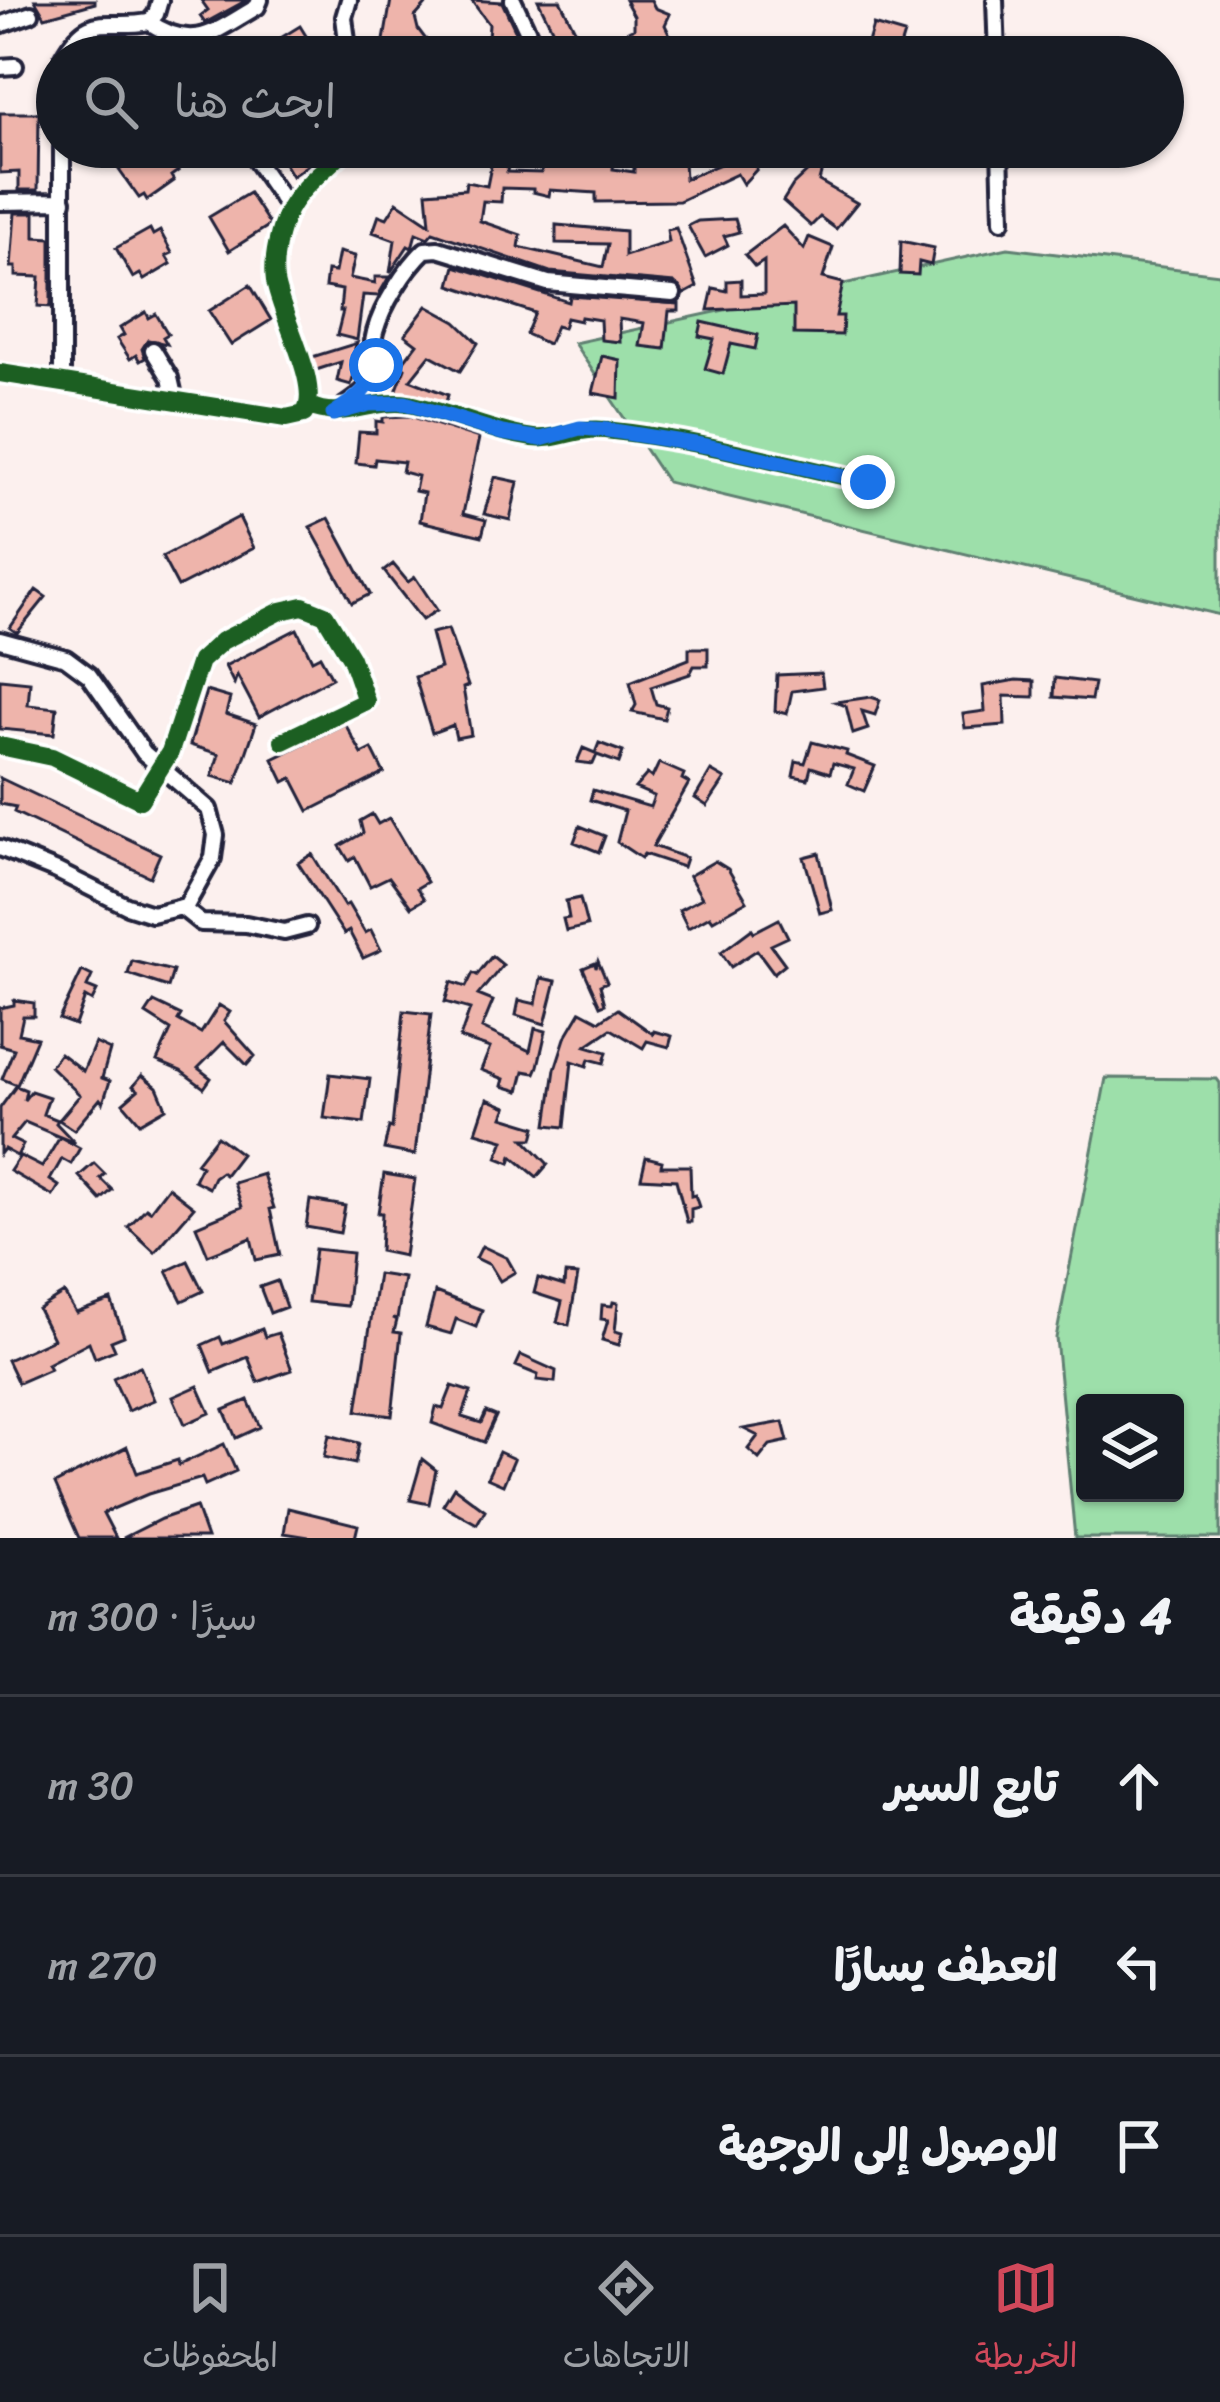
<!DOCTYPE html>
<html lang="ar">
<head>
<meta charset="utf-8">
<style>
  body { margin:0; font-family:Sriracha,"Playpen Sans Arabic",sans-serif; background:#242831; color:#f1f3f6; direction:rtl }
  .controls { position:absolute; right:36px; bottom:36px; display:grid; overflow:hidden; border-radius:12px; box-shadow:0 3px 9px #0004 }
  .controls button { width:108px; height:108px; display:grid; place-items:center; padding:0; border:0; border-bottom:3px solid #363941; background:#171b24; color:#f1f3f6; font:60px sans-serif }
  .stop { position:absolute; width:36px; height:36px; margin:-27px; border:9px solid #1a73e8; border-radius:50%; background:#fff }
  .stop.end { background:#1a73e8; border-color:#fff; box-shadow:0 3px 12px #0008 }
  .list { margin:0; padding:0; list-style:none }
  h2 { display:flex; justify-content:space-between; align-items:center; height:156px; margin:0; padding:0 48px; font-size:51px }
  h2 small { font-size:39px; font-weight:400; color:#9ea1a6 }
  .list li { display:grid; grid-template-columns:78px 1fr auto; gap:36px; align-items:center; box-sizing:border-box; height:180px; padding:0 48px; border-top:3px solid #363941 }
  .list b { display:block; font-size:45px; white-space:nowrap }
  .list em { font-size:39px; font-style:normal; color:#9ea1a6 }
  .icon { flex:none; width:66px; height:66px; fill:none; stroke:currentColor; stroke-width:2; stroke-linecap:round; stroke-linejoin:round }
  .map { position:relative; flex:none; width:1220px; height:1538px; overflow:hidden; direction:ltr }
  .search { position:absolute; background:#171b24; box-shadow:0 3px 9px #0004; left:36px; right:36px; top:36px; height:132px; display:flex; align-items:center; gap:30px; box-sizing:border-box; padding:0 42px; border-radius:66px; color:#9ea1a6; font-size:45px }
  .sheet { height:696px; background:#171b24 }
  nav { display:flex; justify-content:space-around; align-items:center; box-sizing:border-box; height:168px; border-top:3px solid #363941; background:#171b24; font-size:33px; color:#9ea1a6 }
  nav a { display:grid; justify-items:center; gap:6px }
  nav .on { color:#d1495b }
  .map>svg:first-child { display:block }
  .green { fill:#9ddfaa; stroke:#608072; stroke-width:3; fill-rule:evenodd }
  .building { fill:#eeb4ab; stroke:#22223b; stroke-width:3 }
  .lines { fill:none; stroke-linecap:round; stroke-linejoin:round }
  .minor-casing { stroke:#22223b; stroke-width:22 }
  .minor { stroke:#fff; stroke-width:14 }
  .cycleway-casing { stroke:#fff; stroke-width:26 }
  .cycleway { stroke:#1b5e20; stroke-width:18 }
  .route { stroke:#1a73e8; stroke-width:15 }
</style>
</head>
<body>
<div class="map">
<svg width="1220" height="1538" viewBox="0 0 1220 1538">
  <rect width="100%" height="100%" fill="#fcf0ee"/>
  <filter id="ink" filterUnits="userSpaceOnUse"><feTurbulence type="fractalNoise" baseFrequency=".00833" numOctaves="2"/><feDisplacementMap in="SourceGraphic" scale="24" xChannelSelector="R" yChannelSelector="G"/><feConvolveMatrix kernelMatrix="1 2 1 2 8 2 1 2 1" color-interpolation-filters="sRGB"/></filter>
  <g filter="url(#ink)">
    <path class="green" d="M 1008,248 L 1220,274 L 1220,615 L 667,482 L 574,343 Z
      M 1106,1078 L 1217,1079 L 1220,1083 L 1220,1538 L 1075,1538 L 1056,1338 ZM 1085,1403 L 1175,1403 L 1175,1493 L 1085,1493 Z"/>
    <path class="building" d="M 35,0 L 95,0 L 95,3 L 45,17 Z
      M 201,0 L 247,0 L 205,23 L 200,16 L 208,10 Z
      M 391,0 L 430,0 L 415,17 L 418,29 L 439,57 L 415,57 L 383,46 Z
      M 471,0 L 502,2 L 518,36 L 516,53 L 462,57 L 488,38 L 489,24 Z
      M 538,0 L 560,0 L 586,52 L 634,28 L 634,16 L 625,0 L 651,0 L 655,8 L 670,14 L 665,25 L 669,33 L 659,53 L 562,57 L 561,47 Z
      M 873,25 L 904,34 L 897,57 L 864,57 Z
      M 300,26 L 319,57 L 252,57 L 266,47 Z
      M 0,113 L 39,113 L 38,190 L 19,190 L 19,172 L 0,173 Z
      M 153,147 L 158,153 L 163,150 L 178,171 L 171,176 L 174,181 L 147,200 L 144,195 L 139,198 L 119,170 Z
      M 274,147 L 321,147 L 325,153 L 292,176 Z
      M 749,147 L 775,147 L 754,164 L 757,169 L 743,184 L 737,174 L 679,201 L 596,202 L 596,193 L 550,190 L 549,196 L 533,192 L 533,189 L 502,188 L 501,202 L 483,201 L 480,221 L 521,235 L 519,247 L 603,267 L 608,244 L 556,243 L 556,225 L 625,231 L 625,256 L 669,242 L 667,230 L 676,228 L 697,287 L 684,294 L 674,283 L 550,272 L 433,232 L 428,238 L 416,233 L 412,248 L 408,246 L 390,273 L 395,240 L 373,232 L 379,215 L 387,218 L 397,202 L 430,224 L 427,192 L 465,189 L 466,182 L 487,186 L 492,161 L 508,164 L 507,172 L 541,173 L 545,149 L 563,152 L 563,158 L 614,160 L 613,169 L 634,172 L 634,165 L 684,161 L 685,179 L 739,156 Z
      M 826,154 L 819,181 L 857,203 L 836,229 L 820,217 L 811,226 L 783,201 L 793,185 Z
      M 249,193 L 270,225 L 229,251 L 209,217 Z
      M 15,213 L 35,213 L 35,237 L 51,238 L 51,307 L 38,306 L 40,277 L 16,276 L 16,267 L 11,267 Z
      M 735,219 L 739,232 L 724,236 L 728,245 L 705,257 L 688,226 L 698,221 Z
      M 783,226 L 804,249 L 809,237 L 833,247 L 823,278 L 843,283 L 836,316 L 843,316 L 842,335 L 794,334 L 794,306 L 708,310 L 713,288 L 727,291 L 727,281 L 741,280 L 741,295 L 764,294 L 764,261 L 755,267 L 745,255 Z
      M 150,229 L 153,235 L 160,231 L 172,253 L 166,256 L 171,264 L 144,280 L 140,274 L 133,278 L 116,248 Z
      M 901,241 L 934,248 L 931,265 L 919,262 L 918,275 L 900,274 Z
      M 339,252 L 355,256 L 350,278 L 375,283 L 375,277 L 389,277 L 378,296 L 363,295 L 357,340 L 337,335 L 343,311 L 340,311 L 342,290 L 325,287 L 327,271 L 335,272 Z
      M 455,266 L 569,302 L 570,296 L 679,304 L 679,311 L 669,311 L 665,349 L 640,346 L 644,323 L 619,319 L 620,342 L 601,340 L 600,320 L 581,317 L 580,321 L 566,318 L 563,328 L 556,326 L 548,344 L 526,334 L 535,313 L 450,285 Z
      M 250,285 L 271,320 L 231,345 L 209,311 Z
      M 427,306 L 456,322 L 478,343 L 460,371 L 430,355 L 410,380 L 448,395 L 446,402 L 396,392 L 405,368 L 401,365 L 417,344 L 405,335 Z
      M 146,312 L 149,318 L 156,314 L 168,334 L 163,337 L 167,344 L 148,340 L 142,349 L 145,358 L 140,361 L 136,355 L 130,359 L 117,339 L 124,335 L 120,328 Z
      M 702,322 L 758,335 L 755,349 L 731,344 L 723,374 L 705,369 L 714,339 L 699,336 Z
      M 357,343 L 355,348 L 361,351 L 351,385 L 337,381 L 341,362 L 316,370 L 312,357 Z
      M 602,356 L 620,360 L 619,398 L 593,393 Z
      M 410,416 L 479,438 L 463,514 L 486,520 L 482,536 L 420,521 L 424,493 L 415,491 L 418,476 L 402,472 L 404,462 L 375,459 L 374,465 L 356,463 L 359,432 L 376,433 L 376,421 L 383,422 L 383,417 Z
      M 495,477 L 518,482 L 510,520 L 484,514 Z
      M 239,517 L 254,548 L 178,587 L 162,557 Z
      M 329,518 L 370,594 L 352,603 L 310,527 Z
      M 393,564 L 408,582 L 415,577 L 437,610 L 422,620 L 384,571 Z
      M 36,590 L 46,597 L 17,633 L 10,628 Z
      M 297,629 L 312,660 L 320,656 L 332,678 L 259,717 L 237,675 L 234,684 L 225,666 Z
      M 448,629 L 468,686 L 463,688 L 471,735 L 456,738 L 453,725 L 432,733 L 415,677 L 440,668 L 431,633 Z
      M 689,648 L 708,648 L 708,666 L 694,666 L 690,674 L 651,687 L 656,704 L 667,707 L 664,719 L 632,712 L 636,705 L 630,682 L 689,659 Z
      M 821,673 L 823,687 L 792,691 L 787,714 L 775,711 L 777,675 Z
      M 1055,678 L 1094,683 L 1091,700 L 1054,697 Z
      M 0,679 L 30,682 L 28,705 L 57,708 L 54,734 L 0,729 Z
      M 1016,680 L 1034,681 L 1034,697 L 1004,696 L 1005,725 L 965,728 L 963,714 L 985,711 L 983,686 Z
      M 206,691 L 230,698 L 226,714 L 256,724 L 236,783 L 212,776 L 219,754 L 190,745 Z
      M 871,697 L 880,700 L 875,715 L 862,711 L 868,729 L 853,734 L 846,706 L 836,702 Z
      M 345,724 L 362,754 L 372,749 L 384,773 L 309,811 L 292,778 L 284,782 L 273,759 Z
      M 812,742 L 847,751 L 846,755 L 875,766 L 864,791 L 848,784 L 854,769 L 833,763 L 830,773 L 811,767 L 808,779 L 793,776 L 796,761 L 805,763 Z
      M 599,743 L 623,752 L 619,763 L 597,755 L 593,764 L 577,762 L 583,748 L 595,753 Z
      M 659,763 L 684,774 L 682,779 L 689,783 L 653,846 L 686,858 L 683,867 L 644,854 L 641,858 L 617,842 L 625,811 L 590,800 L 593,790 L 650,807 L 654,796 L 635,788 L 647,774 L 652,778 Z
      M 711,771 L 725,779 L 707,806 L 695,798 Z
      M 0,778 L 160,854 L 150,877 L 14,812 L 16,807 L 0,804 Z
      M 372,814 L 378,824 L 389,818 L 427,882 L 417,888 L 424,899 L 411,907 L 389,877 L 370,886 L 355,857 L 349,861 L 340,846 L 363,833 L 360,821 Z
      M 580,826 L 605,836 L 599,852 L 574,842 Z
      M 819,853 L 832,910 L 820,913 L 804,857 Z
      M 312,854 L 344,906 L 348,904 L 365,933 L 371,930 L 381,950 L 363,958 L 349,931 L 344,934 L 298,863 Z
      M 715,861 L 728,869 L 747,901 L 713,920 L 710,916 L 688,928 L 679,910 L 702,898 L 689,876 Z
      M 580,898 L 587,926 L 566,931 L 563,919 L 569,918 L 566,901 Z
      M 779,919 L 788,937 L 771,945 L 785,964 L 774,973 L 757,950 L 731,967 L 721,952 L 752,929 L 754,932 Z
      M 492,956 L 503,965 L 478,995 L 493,1001 L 482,1028 L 530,1051 L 535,1028 L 546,1031 L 538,1066 L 535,1073 L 524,1071 L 519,1091 L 502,1086 L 504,1079 L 481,1070 L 490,1048 L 460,1038 L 470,1009 L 445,1002 L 451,982 L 466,987 L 473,973 L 477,975 Z
      M 132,961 L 173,971 L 168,987 L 128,974 Z
      M 598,961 L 607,982 L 600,985 L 605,1004 L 600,1006 L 583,968 L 595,963 L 596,968 Z
      M 82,971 L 92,976 L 87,987 L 97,991 L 92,1001 L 85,997 L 75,1025 L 59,1019 Z
      M 541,978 L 556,981 L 545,1024 L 516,1015 L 519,1000 L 536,1004 Z
      M 14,1000 L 34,1003 L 34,1016 L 23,1016 L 19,1034 L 37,1038 L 17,1085 L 2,1079 L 14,1049 L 0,1045 L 0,1008 L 14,1005 Z
      M 154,1002 L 181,1015 L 178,1020 L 201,1033 L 219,1005 L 230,1012 L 224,1021 L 255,1056 L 247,1065 L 224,1042 L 198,1068 L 211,1078 L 204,1088 L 181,1071 L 157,1061 L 171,1030 L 146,1014 Z
      M 618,1009 L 653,1034 L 654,1031 L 672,1036 L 669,1047 L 647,1041 L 643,1048 L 611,1029 L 586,1046 L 607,1052 L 604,1063 L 589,1059 L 587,1066 L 572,1061 L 565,1127 L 547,1125 L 555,1069 L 565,1038 L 581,1011 L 600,1021 Z
      M 404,1011 L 431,1014 L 415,1155 L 384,1149 L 389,1127 L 392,1128 Z
      M 95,1043 L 110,1050 L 102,1078 L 110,1081 L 103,1103 L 100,1099 L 74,1130 L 59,1120 L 80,1095 L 50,1066 L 60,1053 L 83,1071 Z
      M 330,1074 L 370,1079 L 364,1123 L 324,1118 Z
      M 142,1075 L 157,1087 L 166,1108 L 140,1123 L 123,1103 L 138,1090 L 133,1086 Z
      M 16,1086 L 26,1090 L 24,1100 L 31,1091 L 49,1097 L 43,1114 L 58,1120 L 56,1123 L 75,1143 L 60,1137 L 80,1148 L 71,1164 L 62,1159 L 50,1180 L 59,1186 L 53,1196 L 10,1171 L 20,1156 L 42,1167 L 60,1137 L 25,1122 L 11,1139 L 23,1145 L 17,1156 L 4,1149 L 0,1154 L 0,1108 Z
      M 487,1099 L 507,1107 L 503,1117 L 536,1127 L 533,1139 L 524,1139 L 548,1164 L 537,1177 L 512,1156 L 510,1163 L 497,1158 L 504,1140 L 476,1132 Z
      M 217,1136 L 241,1154 L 225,1175 L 221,1172 L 214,1177 L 209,1188 L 194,1180 L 201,1166 L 196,1163 Z
      M 646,1157 L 662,1161 L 661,1166 L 690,1166 L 691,1196 L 695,1195 L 699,1207 L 691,1209 L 691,1222 L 687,1222 L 676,1180 L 641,1178 Z
      M 94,1163 L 105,1174 L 100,1178 L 112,1190 L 101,1200 L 79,1176 Z
      M 263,1174 L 274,1208 L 270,1209 L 280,1255 L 256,1260 L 251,1238 L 208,1255 L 196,1226 L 242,1207 L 234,1183 Z
      M 384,1174 L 415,1179 L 404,1256 L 380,1251 L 382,1213 L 378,1213 Z
      M 168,1187 L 194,1207 L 155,1252 L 128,1227 L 146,1208 L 150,1211 Z
      M 310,1200 L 345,1206 L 340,1233 L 306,1227 Z
      M 482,1246 L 507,1258 L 515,1272 L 500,1281 L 490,1265 L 476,1258 Z
      M 315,1249 L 352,1253 L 347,1306 L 308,1302 Z
      M 188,1261 L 203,1291 L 182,1301 L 167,1271 Z
      M 378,1274 L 404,1278 L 397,1319 L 393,1318 L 397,1320 L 394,1332 L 401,1333 L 392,1416 L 357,1411 Z
      M 565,1274 L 578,1275 L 569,1325 L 557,1322 L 562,1302 L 534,1293 L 538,1278 L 564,1286 Z
      M 277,1281 L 286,1307 L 270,1313 L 260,1287 Z
      M 435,1292 L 482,1310 L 476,1327 L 456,1319 L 451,1334 L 426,1327 Z
      M 64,1293 L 76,1313 L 111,1300 L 124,1336 L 111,1341 L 115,1350 L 95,1358 L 89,1342 L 47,1364 L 50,1369 L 18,1383 L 7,1360 L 53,1339 L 38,1309 Z
      M 613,1302 L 618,1303 L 615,1331 L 622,1333 L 619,1345 L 602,1340 L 608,1320 L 601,1319 L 602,1305 L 612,1306 Z
      M 262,1329 L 265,1337 L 278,1333 L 292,1370 L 258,1382 L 248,1357 L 213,1372 L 202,1345 L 220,1337 L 223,1344 Z
      M 521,1355 L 556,1371 L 555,1382 L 537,1380 L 538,1375 L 516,1366 Z
      M 140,1366 L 154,1400 L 128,1411 L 113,1378 Z
      M 198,1386 L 210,1413 L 185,1424 L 173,1397 Z
      M 452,1386 L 471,1392 L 462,1417 L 481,1423 L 486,1412 L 496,1416 L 484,1442 L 432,1423 L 436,1407 L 443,1409 Z
      M 248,1400 L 260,1427 L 236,1438 L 224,1410 Z
      M 783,1422 L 788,1441 L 770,1445 L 759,1459 L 748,1449 L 758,1436 L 744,1429 Z
      M 329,1435 L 359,1443 L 355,1464 L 324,1457 Z
      M 224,1444 L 236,1471 L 205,1485 L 202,1478 L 148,1494 L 103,1513 L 116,1538 L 79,1538 L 55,1484 L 127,1447 L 137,1473 L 178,1460 L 179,1465 Z
      M 499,1452 L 514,1459 L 503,1485 L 487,1478 Z
      M 422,1459 L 436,1470 L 429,1504 L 410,1500 Z
      M 454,1487 L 485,1510 L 477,1524 L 443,1505 Z
      M 196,1507 L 207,1538 L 123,1538 L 161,1519 Z
      M 288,1508 L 358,1525 L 355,1538 L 315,1538 L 284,1533 Z"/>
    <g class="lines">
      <g class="minor-casing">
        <path id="minor" d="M 349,0 L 344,17 L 349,57
          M 513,0 L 536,49
          M 995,0 L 997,57
          M 149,22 C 194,53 215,31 257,7 L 260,0
          M 0,25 L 31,14
          M 238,55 L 239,57
          M 63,57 C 90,9 106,30 149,22 L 156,14 L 160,0
          M 0,67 L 15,66
          M 1000,147 L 1002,221
          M 254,158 L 289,209
          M 0,202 L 63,201
          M 153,350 L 170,378 L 175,400
          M 0,373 L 286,418 L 304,414 C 323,388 280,315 275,281 C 272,259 279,229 289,209 C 303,184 328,168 347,147
          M 62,382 L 62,147
          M 310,406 C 341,421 374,398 409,404 C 451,412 490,432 533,438 C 557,441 576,427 605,430 C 694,439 781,463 868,482
          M 344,406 C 394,372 364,372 375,332 C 382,306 405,269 425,250 L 438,249 L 548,283 L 673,294
          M 0,640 L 66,658 L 89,675 L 144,753 L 209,809 L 216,835 L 213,858 L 186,906 L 152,914 L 127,906 L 57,871 L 0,848
          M 0,746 L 52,757 L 140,800 L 170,752 L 200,661 L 222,641 L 281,611 L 303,606 L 325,615 L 351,658 L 366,701 L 283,741
          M 181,907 L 201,923 L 246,924 L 284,932 L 307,926"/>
      </g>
      <use href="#minor" class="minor"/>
      <g class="cycleway-casing">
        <path id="cycleway" d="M 0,373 L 286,418 L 304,414 C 323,388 280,315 275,281 C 272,259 279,229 289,209 C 303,184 328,168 347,147
          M 310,406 C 341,421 374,398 409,404 C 451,412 490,432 533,438 C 557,441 576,427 605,430 C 694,439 781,463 868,482
          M 0,746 L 52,757 L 140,800 L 170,752 L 200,661 L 222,641 L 281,611 L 303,606 L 325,615 L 351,658 L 366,701 L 283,741"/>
      </g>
      <use href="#cycleway" class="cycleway"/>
    </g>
  </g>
  <g class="lines" filter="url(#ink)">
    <path class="route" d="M 376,365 C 370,391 353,400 333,414 L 369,404 L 405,403 L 502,433 L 541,439 L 580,428 L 608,430 L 707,446 L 868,482"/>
  </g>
</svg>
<div class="controls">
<button><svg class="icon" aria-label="layers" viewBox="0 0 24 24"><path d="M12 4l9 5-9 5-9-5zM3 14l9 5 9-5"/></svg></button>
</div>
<div class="stop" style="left:376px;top:365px"></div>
<div class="stop end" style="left:868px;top:482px"></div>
<div class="search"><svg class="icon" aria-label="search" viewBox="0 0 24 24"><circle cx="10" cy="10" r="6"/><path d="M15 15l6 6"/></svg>ابحث هنا</div>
</div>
<section class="sheet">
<h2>4 دقيقة<small>سيرًا · 300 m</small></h2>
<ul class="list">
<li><svg class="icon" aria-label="ahead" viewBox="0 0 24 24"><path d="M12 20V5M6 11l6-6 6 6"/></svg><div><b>تابع السير</b></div><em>30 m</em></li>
<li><svg class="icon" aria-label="left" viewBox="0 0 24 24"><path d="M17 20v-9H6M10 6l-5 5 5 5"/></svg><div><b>انعطف يسارًا</b></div><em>270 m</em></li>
<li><svg class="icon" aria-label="arrive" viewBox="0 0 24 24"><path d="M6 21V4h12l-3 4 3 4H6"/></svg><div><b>الوصول إلى الوجهة</b></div></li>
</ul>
</section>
<nav>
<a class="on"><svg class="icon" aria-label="map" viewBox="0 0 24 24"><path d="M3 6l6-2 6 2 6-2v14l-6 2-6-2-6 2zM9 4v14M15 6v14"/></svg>الخريطة</a>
<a><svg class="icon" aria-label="directions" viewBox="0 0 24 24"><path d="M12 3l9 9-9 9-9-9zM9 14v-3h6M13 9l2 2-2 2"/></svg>الاتجاهات</a>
<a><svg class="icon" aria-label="saved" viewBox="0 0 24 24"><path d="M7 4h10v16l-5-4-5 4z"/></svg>المحفوظات</a>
</nav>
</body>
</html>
